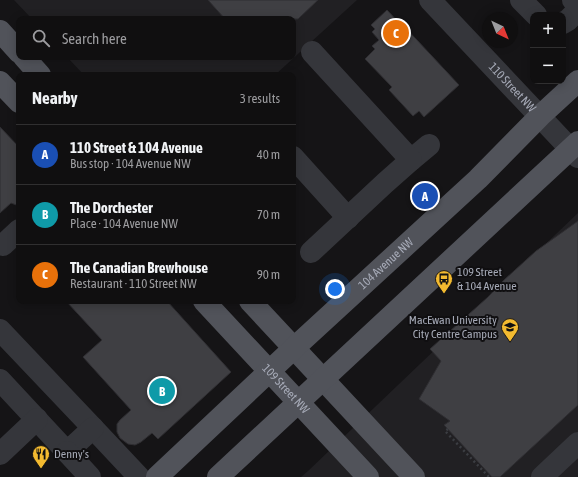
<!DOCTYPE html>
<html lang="en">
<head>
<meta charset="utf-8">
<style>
  body { margin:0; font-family:"Asap Condensed",sans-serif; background:#1e1d1e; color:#f1f3f6 }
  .controls { position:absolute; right:12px; top:12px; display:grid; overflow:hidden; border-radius:8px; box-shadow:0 2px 10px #0003 }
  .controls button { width:36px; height:36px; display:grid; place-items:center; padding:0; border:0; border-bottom:1px solid #302f30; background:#100f10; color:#f1f3f6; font:20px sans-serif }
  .compass { position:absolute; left:482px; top:12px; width:36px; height:36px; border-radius:50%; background:#100f10; box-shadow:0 2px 10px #0003; rotate:137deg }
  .you { position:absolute; left:335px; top:289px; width:14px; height:14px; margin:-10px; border:3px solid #fff; border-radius:50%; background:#1a73e8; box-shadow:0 0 0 6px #1a73e833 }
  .badge { display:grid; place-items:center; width:26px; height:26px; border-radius:50%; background:#0f766e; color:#fff; font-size:13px; font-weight:700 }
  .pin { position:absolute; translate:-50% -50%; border:2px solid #fff; box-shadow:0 1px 4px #0006 }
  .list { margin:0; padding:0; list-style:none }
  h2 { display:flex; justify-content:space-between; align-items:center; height:52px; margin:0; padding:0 16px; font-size:17px }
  h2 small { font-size:13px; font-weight:400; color:#9c9c9f }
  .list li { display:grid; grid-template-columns:26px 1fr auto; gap:12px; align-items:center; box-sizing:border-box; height:60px; padding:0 16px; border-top:1px solid #302f30 }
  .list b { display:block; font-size:15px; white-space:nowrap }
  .list p { margin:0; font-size:13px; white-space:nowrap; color:#9c9c9f }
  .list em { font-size:13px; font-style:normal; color:#9c9c9f }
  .icon { flex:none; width:22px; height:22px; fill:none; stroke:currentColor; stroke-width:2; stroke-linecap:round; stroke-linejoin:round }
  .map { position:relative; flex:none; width:578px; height:477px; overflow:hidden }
  .search { position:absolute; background:#100f10; box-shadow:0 2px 10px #0003; left:16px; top:16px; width:280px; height:44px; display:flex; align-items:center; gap:10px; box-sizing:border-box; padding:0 14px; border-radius:8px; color:#9c9c9f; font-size:15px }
  .panel { position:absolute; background:#100f10; box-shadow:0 2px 10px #0003; left:16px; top:72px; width:280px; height:232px; border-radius:8px }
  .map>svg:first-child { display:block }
  .built { fill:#212023 }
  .building { fill:#3f3f43; stroke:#2f2e32 }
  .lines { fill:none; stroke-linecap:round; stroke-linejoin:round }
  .path { stroke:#3b3d42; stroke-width:2.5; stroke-dasharray:2 3; stroke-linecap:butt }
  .minor { stroke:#35363b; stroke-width:22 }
  .major { stroke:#51535a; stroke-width:22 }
  .labels { text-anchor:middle; stroke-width:4; stroke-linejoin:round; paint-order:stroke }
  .street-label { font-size:12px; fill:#a6aab7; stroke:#100f11 }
  .poi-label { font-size:12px; fill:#a6aab7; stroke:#100f11; text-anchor:start }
</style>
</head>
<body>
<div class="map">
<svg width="578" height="477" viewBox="0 0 578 477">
  <rect width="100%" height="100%" fill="#151416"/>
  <path class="built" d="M 14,0 L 357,0 L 275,75 L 84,75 L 67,57 L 293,57 L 293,19 L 32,19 Z
    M 578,213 L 578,477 L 301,477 L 308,471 Z"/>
  <path class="building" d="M 208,0 L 318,0 L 298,19 L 225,19 Z
    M 387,10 L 401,25 L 402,24 L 459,85 L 424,117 L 419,111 L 413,116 L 389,90 L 392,87 L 365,59 L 375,49 L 372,46 L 379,40 L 372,32 L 375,29 L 371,25 Z
    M 0,127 L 19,147 L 19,206 L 11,203 L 0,213 Z
    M 578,221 L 578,405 L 500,477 L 492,477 L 444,425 L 450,421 L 419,399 L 441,361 L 430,349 L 488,297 L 504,280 L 536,251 Z
    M 66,301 L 167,301 L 231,372 L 158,439 L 152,433 L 141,442 L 135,445 L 128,444 L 120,438 L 117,432 L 117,424 L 120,420 L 131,410 L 83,357 L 102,340 Z"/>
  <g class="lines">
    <path class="path" d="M 448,429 L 445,431 L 489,477"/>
    <g class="minor">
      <path id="s1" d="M 430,0 L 578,157"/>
      <path d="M 521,0 L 536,15"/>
      <path d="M 563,23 L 568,20 L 576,12 L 576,4 L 573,0"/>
      <path d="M 293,157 L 348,218"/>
      <path d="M 411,160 L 429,145"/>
      <path d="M 3,245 L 19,230"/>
      <path d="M 311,252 L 385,183 L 411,160 L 312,52"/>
      <path d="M 0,330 L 93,428 L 139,477"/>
      <path d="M 0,380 L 67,452 L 93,428"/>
      <path d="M 67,452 L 90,477"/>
      <path d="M 0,454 L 37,419"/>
      <path d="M 542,477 L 578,443"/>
    </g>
    <g class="major">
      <path d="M 0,31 L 19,52"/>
      <path d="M 24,57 L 40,75"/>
      <path d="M 0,82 L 19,102"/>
      <path id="s2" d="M 204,301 L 368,477"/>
      <path d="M 250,301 L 414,477"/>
      <path id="s3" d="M 157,477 L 294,348 L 478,179 L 540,116 L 578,81"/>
      <path d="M 218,477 L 578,142"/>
    </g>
  </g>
  <defs>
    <g id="bus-pin" transform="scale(0.9)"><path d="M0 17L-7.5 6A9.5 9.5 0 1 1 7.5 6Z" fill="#f3ba30" stroke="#100f11"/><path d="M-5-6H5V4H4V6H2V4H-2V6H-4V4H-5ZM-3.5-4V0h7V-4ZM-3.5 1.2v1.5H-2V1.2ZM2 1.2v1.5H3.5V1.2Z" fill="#111"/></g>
    <g id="university-pin" transform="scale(0.9)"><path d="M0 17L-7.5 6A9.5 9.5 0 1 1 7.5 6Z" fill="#f3ba30" stroke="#100f11"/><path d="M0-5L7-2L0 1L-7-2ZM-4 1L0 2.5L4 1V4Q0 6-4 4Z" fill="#111"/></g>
    <g id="restaurant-pin" transform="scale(0.9)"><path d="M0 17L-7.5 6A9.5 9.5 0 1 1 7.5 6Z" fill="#f3ba30" stroke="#100f11"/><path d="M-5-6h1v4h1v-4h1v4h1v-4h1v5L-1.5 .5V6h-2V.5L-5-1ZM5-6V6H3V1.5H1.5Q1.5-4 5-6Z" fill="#111"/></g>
  </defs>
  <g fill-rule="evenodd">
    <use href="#bus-pin" x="444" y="279"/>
    <use href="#university-pin" x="510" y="327"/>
    <use href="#restaurant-pin" x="41" y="454"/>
  </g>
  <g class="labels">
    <g class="street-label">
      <text dy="4" stroke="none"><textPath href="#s1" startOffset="120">110 Street NW</textPath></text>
      <text dy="4" stroke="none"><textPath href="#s3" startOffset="313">104 Avenue NW</textPath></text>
      <text dy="4" stroke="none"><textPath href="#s2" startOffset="120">109 Street NW</textPath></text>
    </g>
    <g class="poi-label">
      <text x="457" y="276">109 Street<tspan x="457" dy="14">&amp; 104 Avenue</tspan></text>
      <text x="497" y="324" text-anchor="end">MacEwan University<tspan x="497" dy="14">City Centre Campus</tspan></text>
      <text x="54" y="458">Denny's</text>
    </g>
  </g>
</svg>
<div class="controls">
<button>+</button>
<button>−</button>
</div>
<svg class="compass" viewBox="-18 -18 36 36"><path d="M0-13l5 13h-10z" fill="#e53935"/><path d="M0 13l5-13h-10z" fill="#9c9c9f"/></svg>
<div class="you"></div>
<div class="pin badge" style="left:425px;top:196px;background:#1a4fb4">A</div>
<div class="pin badge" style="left:162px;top:391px;background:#0f9aa8">B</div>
<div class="pin badge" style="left:396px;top:33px;background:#e8710a">C</div>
<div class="search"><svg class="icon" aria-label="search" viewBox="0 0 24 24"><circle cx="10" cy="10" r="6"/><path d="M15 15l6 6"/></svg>Search here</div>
<section class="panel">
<h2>Nearby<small>3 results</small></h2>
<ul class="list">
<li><span class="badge" style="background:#1a4fb4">A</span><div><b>110 Street &amp; 104 Avenue</b><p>Bus stop · 104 Avenue NW</p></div><em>40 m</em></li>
<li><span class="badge" style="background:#0f9aa8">B</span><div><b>The Dorchester</b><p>Place · 104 Avenue NW</p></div><em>70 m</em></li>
<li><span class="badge" style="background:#e8710a">C</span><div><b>The Canadian Brewhouse</b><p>Restaurant · 110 Street NW</p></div><em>90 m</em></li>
</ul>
</section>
</div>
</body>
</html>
